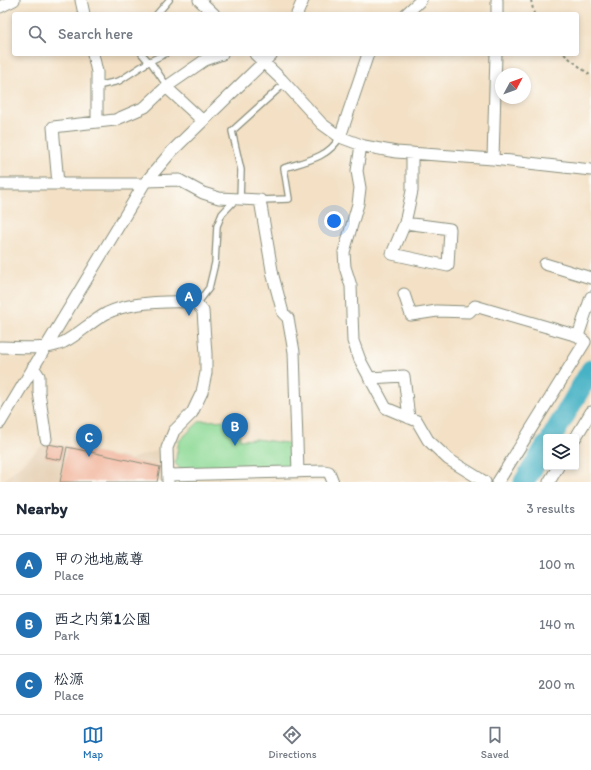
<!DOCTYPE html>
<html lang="en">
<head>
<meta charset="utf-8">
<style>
  body { margin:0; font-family:Itim,"Klee One",sans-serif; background:#f6f6f7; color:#1f2937 }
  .controls { position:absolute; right:12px; bottom:12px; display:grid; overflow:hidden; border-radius:4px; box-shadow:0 2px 6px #0003 }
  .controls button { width:36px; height:36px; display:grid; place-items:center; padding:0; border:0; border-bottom:1px solid #e0e1e3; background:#fff; color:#1f2937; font:20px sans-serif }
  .compass { position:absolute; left:495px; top:68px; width:36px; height:36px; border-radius:50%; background:#fff; box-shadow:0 2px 6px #0003; rotate:49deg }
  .you { position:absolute; left:334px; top:221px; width:14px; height:14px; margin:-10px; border:3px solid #fff; border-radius:50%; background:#1a73e8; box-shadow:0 0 0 6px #1a73e833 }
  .badge { display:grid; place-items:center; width:26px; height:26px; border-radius:50%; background:#1f6fb2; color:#fff; font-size:13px; font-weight:700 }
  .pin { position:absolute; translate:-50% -33px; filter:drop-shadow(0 1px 2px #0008) }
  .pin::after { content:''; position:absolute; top:21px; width:14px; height:12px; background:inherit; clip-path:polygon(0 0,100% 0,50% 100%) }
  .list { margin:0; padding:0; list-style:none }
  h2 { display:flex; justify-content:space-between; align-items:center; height:52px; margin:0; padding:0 16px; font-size:17px }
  h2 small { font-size:13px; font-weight:400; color:#747a83 }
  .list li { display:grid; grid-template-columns:26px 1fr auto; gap:12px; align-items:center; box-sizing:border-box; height:60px; padding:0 16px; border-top:1px solid #e0e1e3 }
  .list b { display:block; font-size:15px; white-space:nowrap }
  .list p { margin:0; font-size:13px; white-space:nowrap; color:#747a83 }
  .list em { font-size:13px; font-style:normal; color:#747a83 }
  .icon { flex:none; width:22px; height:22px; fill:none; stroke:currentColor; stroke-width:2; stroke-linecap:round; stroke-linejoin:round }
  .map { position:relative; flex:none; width:591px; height:482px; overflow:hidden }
  .search { position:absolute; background:#fff; box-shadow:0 2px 6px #0003; left:12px; right:12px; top:12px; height:44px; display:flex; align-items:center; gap:10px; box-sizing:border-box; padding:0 14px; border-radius:4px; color:#747a83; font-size:15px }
  .sheet { height:232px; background:#fff }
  nav { display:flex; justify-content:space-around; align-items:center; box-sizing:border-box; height:56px; border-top:1px solid #e0e1e3; background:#fff; font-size:11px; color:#747a83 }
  nav a { display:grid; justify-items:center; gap:2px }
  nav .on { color:#1f6fb2 }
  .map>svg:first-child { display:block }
  .built { fill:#e6d1b6 }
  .green { fill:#8fda97; stroke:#578c66 }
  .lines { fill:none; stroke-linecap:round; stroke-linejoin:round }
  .river { stroke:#47b2c5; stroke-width:21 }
  .building { fill:#f0ad93 }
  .service-casing { stroke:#898e7c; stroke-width:8 }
  .minor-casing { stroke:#898e7c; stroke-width:13 }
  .path { stroke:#898e7c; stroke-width:2; stroke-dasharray:3 3; stroke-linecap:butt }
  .service { stroke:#fff; stroke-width:5.5 }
  .minor { stroke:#fff; stroke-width:11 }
</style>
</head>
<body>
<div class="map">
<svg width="591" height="482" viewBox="0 0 591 482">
  <rect width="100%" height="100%" fill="#fdfcf7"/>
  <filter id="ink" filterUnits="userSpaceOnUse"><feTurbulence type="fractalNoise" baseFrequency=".025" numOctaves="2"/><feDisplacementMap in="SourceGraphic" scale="8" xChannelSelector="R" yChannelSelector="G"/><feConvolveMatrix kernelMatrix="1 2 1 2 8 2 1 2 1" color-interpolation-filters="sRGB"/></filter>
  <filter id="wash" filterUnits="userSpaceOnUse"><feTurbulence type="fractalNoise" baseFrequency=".012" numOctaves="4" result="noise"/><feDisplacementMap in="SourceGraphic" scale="16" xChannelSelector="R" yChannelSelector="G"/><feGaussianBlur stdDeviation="0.9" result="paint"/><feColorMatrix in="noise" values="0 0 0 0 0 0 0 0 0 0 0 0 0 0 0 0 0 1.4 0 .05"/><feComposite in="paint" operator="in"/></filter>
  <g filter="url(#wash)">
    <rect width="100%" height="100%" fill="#f3e0c5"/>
    <path class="built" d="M 46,442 L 131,459 L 163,448 L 162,482 L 2,482 Z"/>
    <path class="green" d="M 238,420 L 240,440 L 255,439 L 293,444 L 294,462 L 288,466 L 181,470 L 175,463 L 179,441 L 200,421 Z"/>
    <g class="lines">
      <path class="river" d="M 552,437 L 591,370
        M 524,482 L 546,446"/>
    </g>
    <g id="blocks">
      <path class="building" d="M 48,444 L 64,447 L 61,460 L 45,457 Z
        M 67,447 L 160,467 L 157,482 L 60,482 Z"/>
    </g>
  </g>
  <g filter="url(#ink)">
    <use href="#blocks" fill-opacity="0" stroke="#898e7c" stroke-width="1"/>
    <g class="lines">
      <g class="service-casing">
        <path id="service" d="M 157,14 L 169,0
          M 142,54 L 149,62
          M 150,61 L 167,86
          M 97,86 L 119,81 L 150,61 L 165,54
          M 240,199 L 241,170 L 232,131 L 285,83
          M 260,200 L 289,199 L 284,168 C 306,161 328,158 340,137
          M 197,304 L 209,288 L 215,263 L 217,226 L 222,214 L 236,199"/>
      </g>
      <g class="minor-casing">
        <path id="minor" d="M 81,0 L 84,14
          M 199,0 L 214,14
          M 0,7 L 14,0
          M 297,14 L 303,0
          M 406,14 L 421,0
          M 497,14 L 497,0
          M 93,54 L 97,72 L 97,122
          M 255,54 L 282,80 L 322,124 L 340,137 L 364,146 L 396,152 L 493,159 L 591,170
          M 166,87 L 203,121
          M 340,137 L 368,54
          M 361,145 L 357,171 L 360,188 L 358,204 L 344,252 L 345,267 L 351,286 L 353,341 L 360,360 L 386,408 L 417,421 L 428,440 L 448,459 L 485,482
          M 493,159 L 496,54
          M 147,181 L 179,180 L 203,193 L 219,198 L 260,200 L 273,276 L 283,313 L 288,318 L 294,352 L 298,472
          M 0,184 L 144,184
          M 58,184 L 53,127 L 115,120 L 145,107 L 166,87 L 205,60 L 222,54
          M 405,223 L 450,229 L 448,266 L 392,254 L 405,223 L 412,191 L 412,153
          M 545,264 L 591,278
          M 404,294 L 411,315 L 437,311 L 469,312 L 475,306 L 578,336 L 585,342 L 498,482
          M 578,336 L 591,297
          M 0,347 C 19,347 46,351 64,342 C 79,334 92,321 107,313 C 131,301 169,301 195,302 L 203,311 L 206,354 L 206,373 L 202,392 L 192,413 L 174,431 L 167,448 L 168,482
          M 33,367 L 39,376 L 39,392 L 46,439
          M 369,378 L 404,376 L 409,418
          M 0,423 L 144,184 L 172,151 L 272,54
          M 576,437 L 591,412
          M 169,475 L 324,471 L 329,472 L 333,482
          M 549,482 L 558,467"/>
      </g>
      <path class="path" d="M 531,0 L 534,14
        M 564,54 L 591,76"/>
      <use href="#service" class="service"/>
      <use href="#minor" class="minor"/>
    </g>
  </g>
</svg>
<div class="controls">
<button><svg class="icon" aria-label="layers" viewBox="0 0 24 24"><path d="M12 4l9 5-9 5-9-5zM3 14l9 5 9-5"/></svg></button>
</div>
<svg class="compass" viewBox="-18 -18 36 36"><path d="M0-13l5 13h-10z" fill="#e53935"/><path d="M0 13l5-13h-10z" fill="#747a83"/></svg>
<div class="you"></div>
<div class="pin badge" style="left:189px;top:316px">A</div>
<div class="pin badge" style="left:235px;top:446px">B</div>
<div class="pin badge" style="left:89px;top:457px">C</div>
<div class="search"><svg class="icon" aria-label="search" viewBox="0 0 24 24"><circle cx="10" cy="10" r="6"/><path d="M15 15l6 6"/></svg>Search here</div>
</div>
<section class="sheet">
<h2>Nearby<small>3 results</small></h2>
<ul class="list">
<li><span class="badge">A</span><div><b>甲の池地蔵尊</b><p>Place</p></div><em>100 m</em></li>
<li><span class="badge">B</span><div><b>西之内第1公園</b><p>Park</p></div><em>140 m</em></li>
<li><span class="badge">C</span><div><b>松源</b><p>Place</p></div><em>200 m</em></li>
</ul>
</section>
<nav>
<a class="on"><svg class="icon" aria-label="map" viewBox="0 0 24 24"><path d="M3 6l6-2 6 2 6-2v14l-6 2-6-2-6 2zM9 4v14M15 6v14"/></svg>Map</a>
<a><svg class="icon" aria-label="directions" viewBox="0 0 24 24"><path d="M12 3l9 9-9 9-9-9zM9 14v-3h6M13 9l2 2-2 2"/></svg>Directions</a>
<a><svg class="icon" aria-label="saved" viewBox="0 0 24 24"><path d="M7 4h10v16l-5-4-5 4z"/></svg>Saved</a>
</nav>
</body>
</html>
